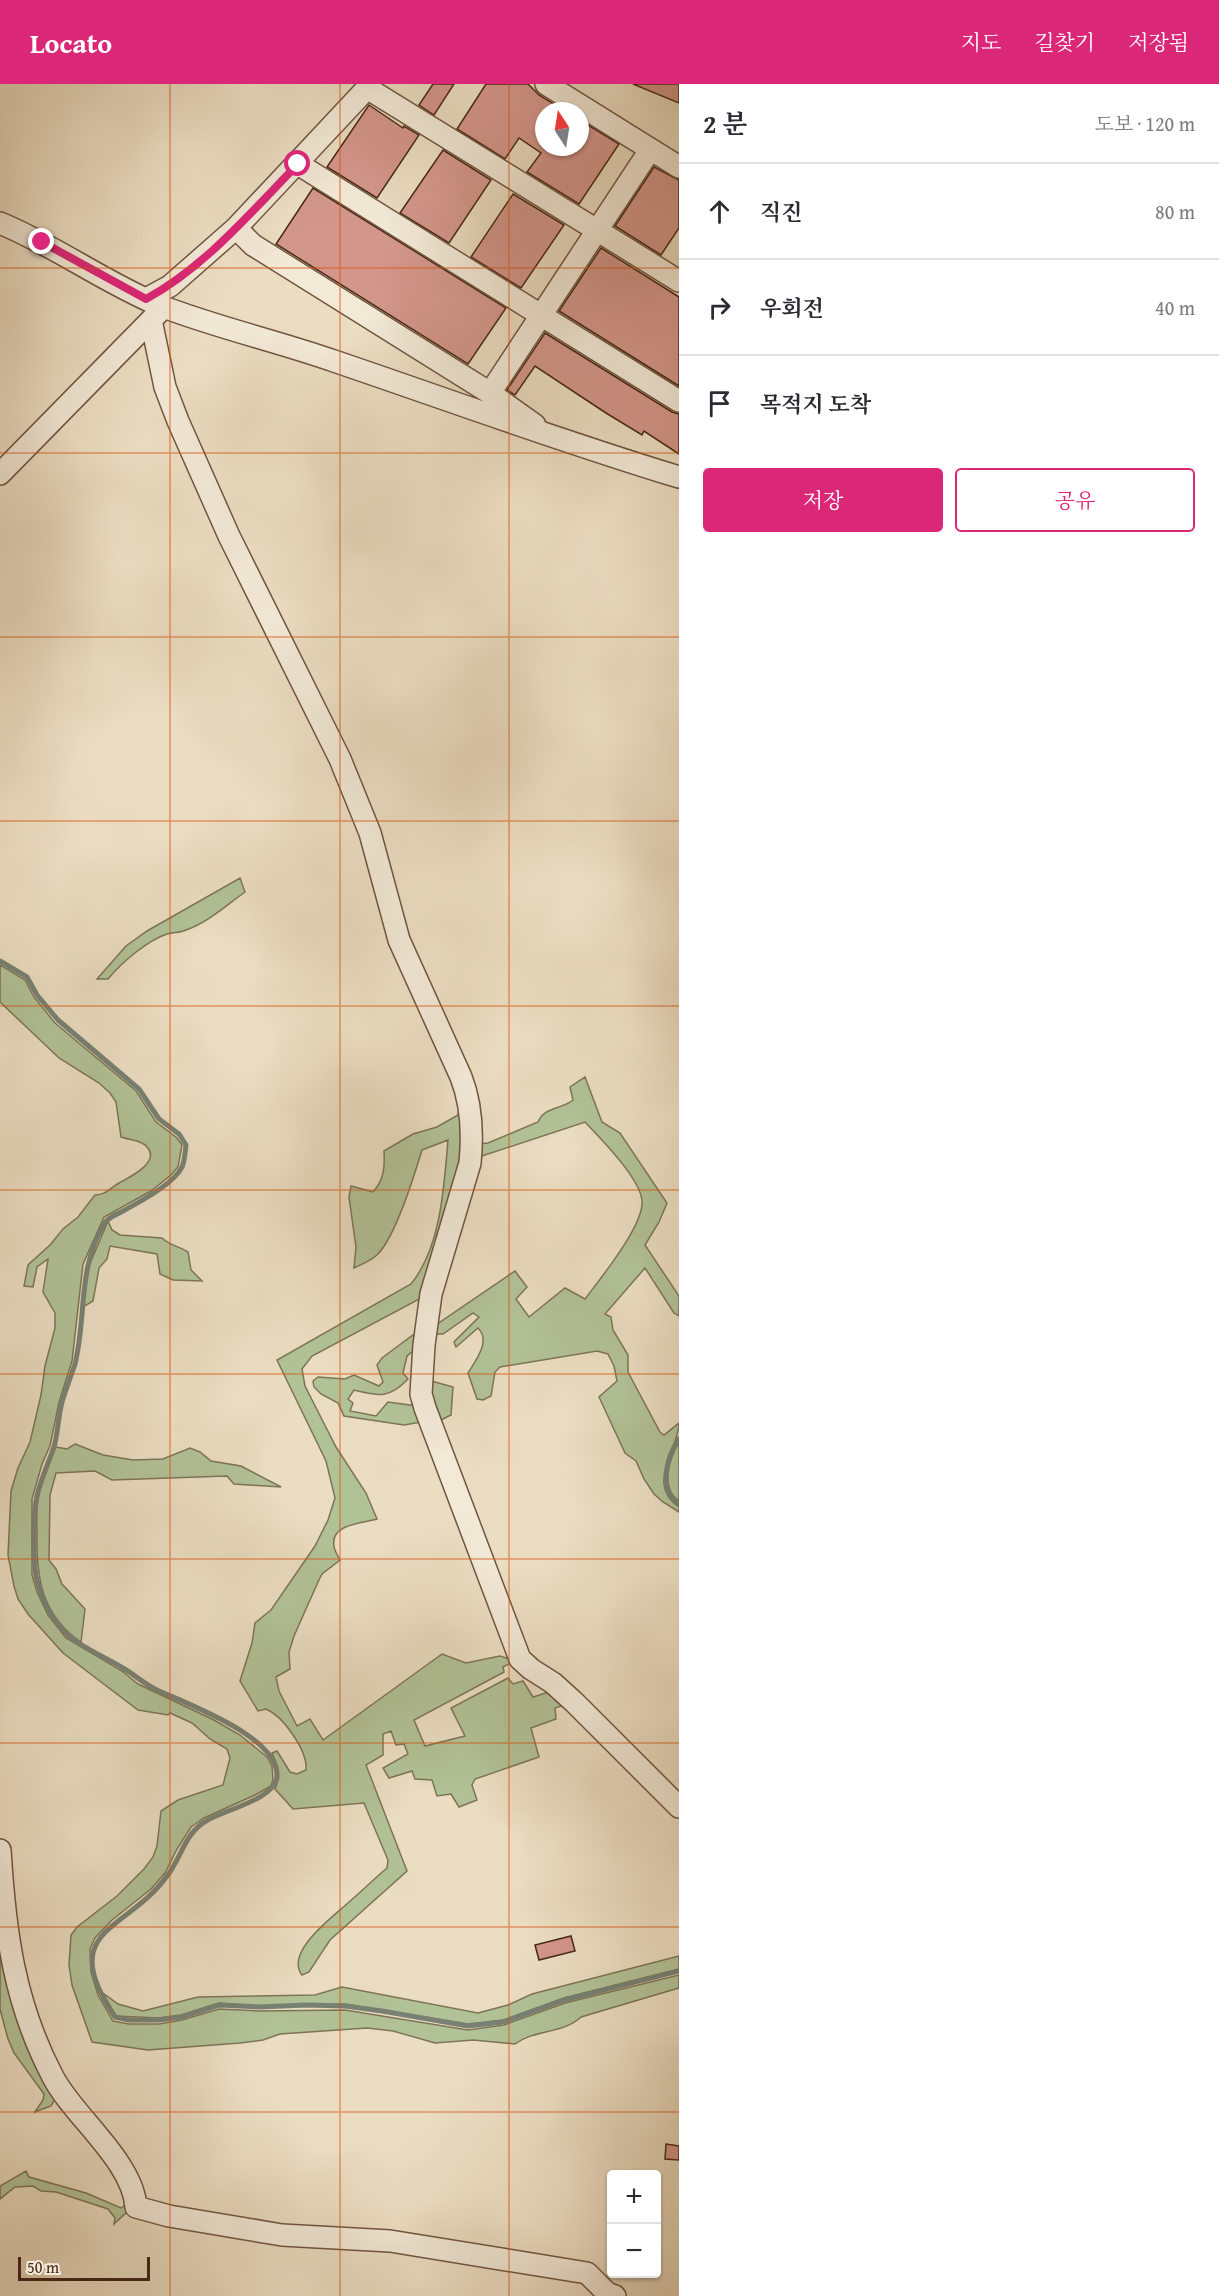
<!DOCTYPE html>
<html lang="ko">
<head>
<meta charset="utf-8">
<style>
  body { margin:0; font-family:"Gentium Book Plus","Noto Serif KR",serif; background:#f2f2f3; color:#2b2b33 }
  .controls { position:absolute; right:18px; bottom:18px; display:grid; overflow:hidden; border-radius:6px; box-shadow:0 2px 4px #0004 }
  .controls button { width:54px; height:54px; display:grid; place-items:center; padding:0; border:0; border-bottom:2px solid #e1e1e2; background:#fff; color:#2b2b33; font:30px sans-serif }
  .compass { position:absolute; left:535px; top:18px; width:54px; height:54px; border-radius:50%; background:#fff; box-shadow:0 2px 4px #0004; rotate:348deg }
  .scale { position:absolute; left:18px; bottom:15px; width:132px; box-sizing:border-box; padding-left:6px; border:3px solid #482814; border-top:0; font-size:16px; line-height:21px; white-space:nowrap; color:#482814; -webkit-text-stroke:4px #f2e9d7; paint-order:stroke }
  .stop { position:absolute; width:18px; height:18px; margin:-14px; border:4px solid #db2777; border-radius:50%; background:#fff }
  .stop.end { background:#db2777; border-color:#fff; box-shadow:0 2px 6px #0008 }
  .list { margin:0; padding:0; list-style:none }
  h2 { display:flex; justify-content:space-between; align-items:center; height:78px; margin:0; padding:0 24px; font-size:26px }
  h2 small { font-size:20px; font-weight:400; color:#7c7c81 }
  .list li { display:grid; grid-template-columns:39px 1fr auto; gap:18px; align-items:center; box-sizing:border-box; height:96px; padding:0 24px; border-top:2px solid #e1e1e2 }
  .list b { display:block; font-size:22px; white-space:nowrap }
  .list em { font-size:20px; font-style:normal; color:#7c7c81 }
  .actions { display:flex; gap:12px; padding:18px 24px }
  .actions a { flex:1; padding:14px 0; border:2px solid #db2777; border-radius:6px; text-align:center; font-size:21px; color:#db2777 }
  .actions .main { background:#db2777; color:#fff }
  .icon { flex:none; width:33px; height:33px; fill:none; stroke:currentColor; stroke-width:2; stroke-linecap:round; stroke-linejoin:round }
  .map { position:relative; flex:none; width:679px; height:2212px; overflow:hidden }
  header { display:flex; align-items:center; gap:36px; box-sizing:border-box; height:84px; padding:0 30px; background:#db2777; color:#fff }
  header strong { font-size:28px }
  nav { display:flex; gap:33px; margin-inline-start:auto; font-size:21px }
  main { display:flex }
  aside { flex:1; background:#fff }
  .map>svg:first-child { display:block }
  .green { fill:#b2c297; stroke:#7d7556; stroke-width:1.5 }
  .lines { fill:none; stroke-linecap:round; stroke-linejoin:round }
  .stream { stroke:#788173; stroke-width:5 }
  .building { fill:#d3968b; stroke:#482814; stroke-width:1.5 }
  .street-casing { stroke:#715540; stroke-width:24 }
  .street { stroke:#f2e9d7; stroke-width:21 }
  .route { stroke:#db2777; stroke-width:8 }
  .grid { fill:none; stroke:#d8540d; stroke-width:1.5; stroke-opacity:0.55 }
</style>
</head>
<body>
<header>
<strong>Locato</strong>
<nav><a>지도</a><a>길찾기</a><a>저장됨</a></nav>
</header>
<main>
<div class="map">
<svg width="679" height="2212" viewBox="0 0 679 2212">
  <rect width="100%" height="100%" fill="#ebddc2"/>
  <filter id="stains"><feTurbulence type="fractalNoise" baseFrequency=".00333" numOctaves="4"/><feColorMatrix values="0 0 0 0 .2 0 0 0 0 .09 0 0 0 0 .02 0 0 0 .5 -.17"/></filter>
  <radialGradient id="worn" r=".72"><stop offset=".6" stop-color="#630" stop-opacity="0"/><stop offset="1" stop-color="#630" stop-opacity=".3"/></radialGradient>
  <path class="green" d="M 240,794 L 245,808 C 227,821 207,839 186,846 C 180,849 173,848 167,850 C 148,856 121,879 108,895 L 97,895 L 126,862 L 147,847 Z
    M 0,881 L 25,896 L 34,913 L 55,939 L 136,1007 L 156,1038 L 176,1053 L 182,1061 L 178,1083 L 171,1091 L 151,1107 L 104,1133 L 83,1180 L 72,1277 L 59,1318 L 50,1362 L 42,1380 L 32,1415 L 32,1491 L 37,1508 L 48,1531 L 66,1554 L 122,1587 L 138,1600 L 214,1636 L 240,1651 L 267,1673 L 272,1682 L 273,1695 L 271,1702 L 255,1711 L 204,1734 L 191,1743 L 177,1765 L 165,1789 L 151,1805 L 112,1836 L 95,1854 L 90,1865 L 91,1888 L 98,1911 L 113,1937 L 129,1940 L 159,1940 L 182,1936 L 219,1925 L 259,1927 L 345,1926 L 468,1946 L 504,1941 L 565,1919 L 679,1891 L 679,1904 L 581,1933 C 563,1950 535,1945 515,1960 L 473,1956 L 435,1959 L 393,1947 L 367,1944 L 280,1950 L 263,1956 L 240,1959 L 148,1966 L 92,1958 L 72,1901 L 69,1881 L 71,1851 L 77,1843 L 117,1812 L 144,1785 L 153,1773 L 157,1762 L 161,1727 L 178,1716 L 223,1701 L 230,1674 L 227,1665 L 210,1655 L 192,1639 L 170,1629 L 168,1631 L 138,1626 L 63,1569 L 28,1530 L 18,1515 L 14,1502 L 8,1471 L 11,1407 L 18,1384 L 30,1358 L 41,1311 L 45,1282 L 55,1244 L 55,1229 L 43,1208 L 48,1175 L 37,1183 L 33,1203 L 24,1202 L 28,1181 L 50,1161 L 63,1145 L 78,1133 L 95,1111 C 106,1111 110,1104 119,1099 C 130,1093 161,1078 147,1063 C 142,1056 129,1056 121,1053 L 116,1018 L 110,1009 L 99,999 L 59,974 L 0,918 Z
    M 585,993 L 602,1038 L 620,1049 L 667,1119 L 659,1138 L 645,1161 L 679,1212 L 679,1232 L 674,1229 L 645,1184 L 605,1230 L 611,1233 L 613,1246 L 628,1271 L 628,1288 L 660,1348 L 664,1351 L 679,1339 C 679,1365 645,1400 679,1423 L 679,1428 L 663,1418 L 654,1410 L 644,1395 L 636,1377 L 625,1369 L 599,1313 L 617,1297 L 614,1282 L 608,1270 L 597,1267 L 500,1283 L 495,1288 L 491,1312 L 483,1316 L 477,1315 L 468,1289 C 476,1276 491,1257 478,1244 L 456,1263 L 454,1258 L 479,1233 L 473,1229 L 443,1250 L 432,1250 L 433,1243 L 515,1187 L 527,1203 L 516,1215 L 529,1233 L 565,1204 L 585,1215 C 600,1195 645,1140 642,1116 C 639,1093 601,1055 585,1038 L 476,1074 L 477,1060 L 488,1059 L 538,1038 C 545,1022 561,1026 573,1016 L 570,1003 Z
    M 459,1022 L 467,1056 L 425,1212 L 312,1272 L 302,1285 L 305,1302 L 336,1363 L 366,1409 L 377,1435 C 363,1439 330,1440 334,1462 C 334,1466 338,1472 340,1476 L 322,1490 L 318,1498 L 294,1552 L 289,1568 L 290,1585 L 276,1593 L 279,1607 L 297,1642 L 310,1635 L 323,1656 L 442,1570 L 466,1579 L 500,1572 L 515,1577 L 503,1583 L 504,1588 L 414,1636 L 425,1662 L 465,1652 L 451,1624 L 508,1594 L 513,1600 L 523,1597 L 533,1613 L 555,1606 L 567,1620 L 555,1624 L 556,1635 L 531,1644 L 539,1673 L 475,1695 L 472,1701 L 477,1716 L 459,1723 L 451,1710 L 437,1712 L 432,1696 L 415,1695 L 412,1687 L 389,1694 L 383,1684 L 408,1670 L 404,1660 L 396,1661 L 391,1647 L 383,1650 L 383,1671 L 366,1681 L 407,1787 L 330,1856 L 309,1888 L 302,1891 C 284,1868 334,1832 349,1818 C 362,1807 374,1795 387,1784 L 388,1776 L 364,1719 L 293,1725 L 275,1705 C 281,1691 278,1682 272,1669 L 277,1667 L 290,1688 L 297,1690 L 306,1686 C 308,1667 283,1632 266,1625 L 258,1627 L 240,1597 L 252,1559 L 255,1539 L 271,1526 L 315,1462 L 328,1436 L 335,1414 L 326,1377 L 277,1276 L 411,1200 C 441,1163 444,1103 448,1056 L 422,1066 C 414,1092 396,1151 378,1170 C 371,1177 362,1180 354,1184 L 356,1163 L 349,1113 L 351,1102 L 373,1108 C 384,1096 385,1083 384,1067 L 413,1050 L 437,1043 L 458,1031 Z
    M 108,1137 L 112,1146 L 120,1151 L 162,1154 C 172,1163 177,1161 188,1168 L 191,1186 L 202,1197 L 173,1196 L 160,1190 L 157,1170 L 110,1162 L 107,1175 L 99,1184 L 93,1217 L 83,1223 L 89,1182 Z
    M 421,1245 L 418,1263 L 407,1272 L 403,1289 L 408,1295 C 389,1315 379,1312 354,1306 L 348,1315 L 353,1319 L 350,1327 L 376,1332 L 388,1318 L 417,1322 L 422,1338 L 404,1341 L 344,1332 L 338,1319 L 321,1310 L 314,1303 L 313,1297 L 318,1293 L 345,1295 L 354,1291 L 379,1302 L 383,1298 L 377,1281 L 382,1274 Z
    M 428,1296 L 453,1303 L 451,1331 L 435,1339 Z
    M 679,1358 L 679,1417 C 660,1405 669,1374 679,1358 Z
    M 75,1360 L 103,1371 L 133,1376 L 163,1375 L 190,1364 L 200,1368 L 211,1377 L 241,1382 L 281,1403 L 234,1400 L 227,1392 L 112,1396 L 95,1387 L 56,1389 L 50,1411 L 49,1476 L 56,1485 L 62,1500 L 85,1525 L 81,1558 C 41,1531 36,1492 37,1448 C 37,1437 36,1426 38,1416 C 40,1398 48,1380 56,1363 L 67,1365 Z
    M 0,1833 L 56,2014 L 51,2022 L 35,2028 L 43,2016 L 44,2010 L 14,1969 L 8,1955 L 0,1925 Z
    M 679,1872 L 679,1885 L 564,1914 L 503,1936 L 468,1940 L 345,1920 L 259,1922 L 219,1919 L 181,1931 L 158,1934 L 116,1932 L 103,1909 L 118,1920 L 143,1927 L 198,1913 L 315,1911 L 342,1903 L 478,1929 L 508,1921 L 532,1910 Z
    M 26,2087 L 29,2093 L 86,2109 L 121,2124 L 131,2117 L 128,2127 L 114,2140 L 115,2134 L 108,2125 L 56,2108 L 41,2107 L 33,2102 L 15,2103 L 0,2115 L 0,2102 Z"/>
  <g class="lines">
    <path class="stream" d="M 0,877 L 27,893 L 37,911 L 58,936 L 139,1005 L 159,1035 L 179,1050 L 186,1061 C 185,1068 185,1076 182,1083 C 174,1100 139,1118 123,1127 C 116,1131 108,1133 104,1140 C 77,1186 87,1231 75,1280 C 71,1292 66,1305 62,1318 C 58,1333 58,1349 54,1363 C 48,1380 41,1395 37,1412 C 33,1429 33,1474 36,1492 C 40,1513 53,1538 69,1552 C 85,1566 106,1573 123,1584 C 135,1591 144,1600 157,1606 C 187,1620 280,1653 277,1693 C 275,1715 224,1726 206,1737 C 184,1750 182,1773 167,1792 C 127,1848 55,1844 115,1933 L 129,1936 L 159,1936 L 181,1933 L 219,1921 L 259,1923 L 306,1921 L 345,1922 L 382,1927 L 468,1942 L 503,1938 L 564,1916 L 679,1887
      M 679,1355 C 667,1373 657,1406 679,1420"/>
  </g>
  <path class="building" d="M 433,0 L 454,0 L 434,31 L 419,21 Z
    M 486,0 L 528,0 L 539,11 L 565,27 L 544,27 L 544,63 L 580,63 L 580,36 L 619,60 L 579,120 L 527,88 L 541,69 L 519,54 L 505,75 L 457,45 Z
    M 634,0 L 679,0 L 679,19 L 633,0 Z
    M 369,21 L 403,44 L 404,42 L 419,51 L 377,114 L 327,83 Z
    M 443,66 L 491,96 L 449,159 L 400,129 Z
    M 654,83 L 679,96 L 679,144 L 661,171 L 615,142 Z
    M 313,104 L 506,224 L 468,280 L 276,160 Z
    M 513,110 L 564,141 L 521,204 L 471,173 Z
    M 601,164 L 679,213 L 679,302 L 559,227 Z
    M 545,249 L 672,328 L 679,330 L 679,370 L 644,347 L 642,351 L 606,329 L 535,282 L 515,311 L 507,306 Z
    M 571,1852 L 575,1867 L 539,1876 L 535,1861 Z
    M 666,2060 L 679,2062 L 679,2076 L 665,2075 Z"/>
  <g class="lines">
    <g class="street-casing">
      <path id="street" d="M 546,0 L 679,83
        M 367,4 L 679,197
        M 298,80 L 679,317
        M 0,139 C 56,162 105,199 161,222 C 218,244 277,257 334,277 C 449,316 563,358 679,393
        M 236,144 L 253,161 L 490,309 L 535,341
        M 146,215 L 170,202 L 236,144 L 371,0
        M 151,236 L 165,303 L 178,337 L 229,452 L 340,675 L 370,749 L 399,856 L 461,993 C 472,1021 473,1049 470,1079 L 431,1210 L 424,1261 L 421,1310 L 425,1324 L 520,1575 L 531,1585 L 553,1599 L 574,1618 L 679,1723
        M 490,309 L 650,66
        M 0,390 L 159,228
        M 0,1766 C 5,1848 14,1919 53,1993 C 73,2032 133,2077 136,2123 L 169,2132 L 282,2151 L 390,2157 L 587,2189 L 607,2209 L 615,2212"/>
    </g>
    <use href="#street" class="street"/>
  </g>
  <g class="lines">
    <path class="route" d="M 42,158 L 146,215 C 205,183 251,128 298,80"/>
  </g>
  <path class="grid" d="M 170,0 L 170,2212M 340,0 L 340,2212M 509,0 L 509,2212M 0,184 L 679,184M 0,369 L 679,369M 0,553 L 679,553M 0,737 L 679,737M 0,922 L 679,922M 0,1106 L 679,1106M 0,1290 L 679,1290M 0,1475 L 679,1475M 0,1659 L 679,1659M 0,1843 L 679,1843M 0,2028 L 679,2028"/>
  <rect width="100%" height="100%" filter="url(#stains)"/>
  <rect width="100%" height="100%" fill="url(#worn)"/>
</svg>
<div class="controls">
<button>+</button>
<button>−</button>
</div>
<svg class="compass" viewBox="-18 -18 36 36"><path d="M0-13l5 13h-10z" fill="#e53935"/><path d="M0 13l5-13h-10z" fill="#7c7c81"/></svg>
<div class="scale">50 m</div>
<div class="stop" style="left:298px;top:80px"></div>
<div class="stop end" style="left:42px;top:158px"></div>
</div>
<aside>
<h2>2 분<small>도보 · 120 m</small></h2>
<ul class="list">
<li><svg class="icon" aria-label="ahead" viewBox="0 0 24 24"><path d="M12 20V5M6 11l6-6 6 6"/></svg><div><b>직진</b></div><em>80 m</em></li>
<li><svg class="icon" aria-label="right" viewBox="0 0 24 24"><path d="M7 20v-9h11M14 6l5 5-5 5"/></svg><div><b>우회전</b></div><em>40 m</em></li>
<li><svg class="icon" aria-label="arrive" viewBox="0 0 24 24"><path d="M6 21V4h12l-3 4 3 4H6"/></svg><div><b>목적지 도착</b></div></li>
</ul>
<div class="actions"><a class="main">저장</a><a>공유</a></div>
</aside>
</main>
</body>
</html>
